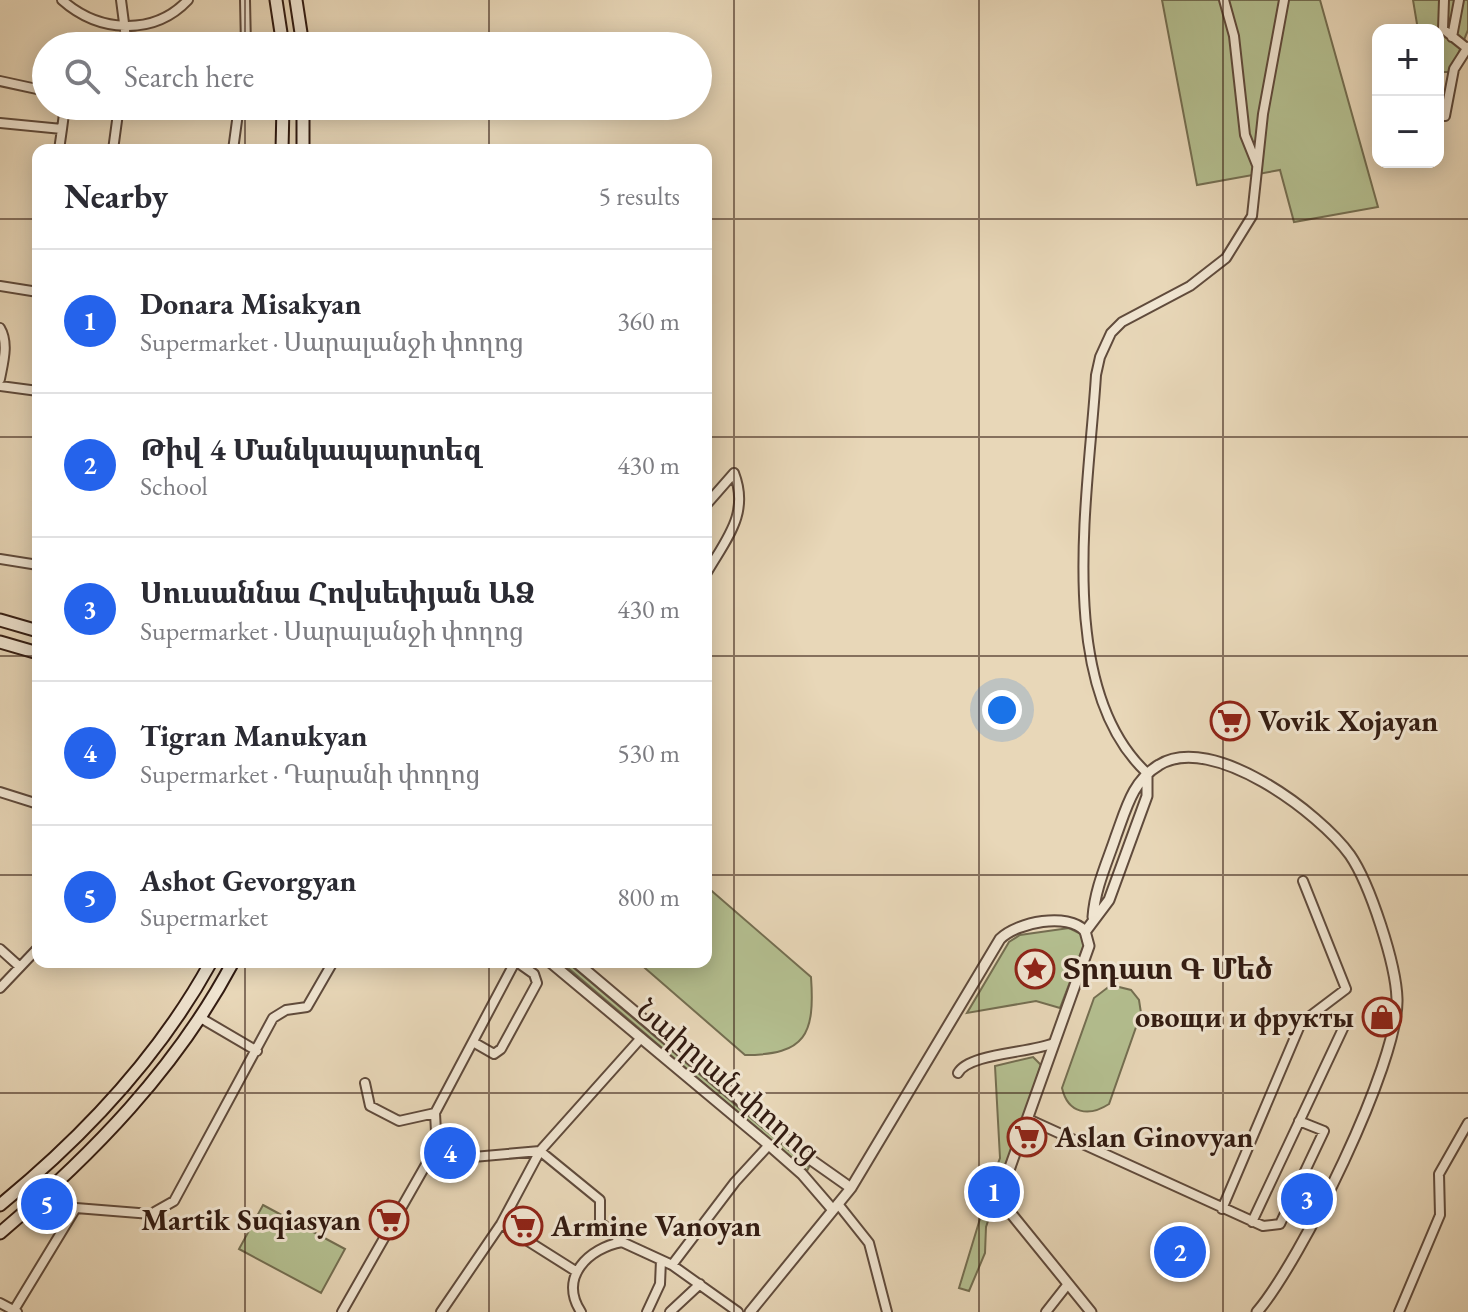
<!DOCTYPE html>
<html lang="en">
<head>
<meta charset="utf-8">
<style>
  body { margin:0; font-family:"EB Garamond","Noto Serif Armenian",serif; background:#f7f7f7; color:#2b2b33 }
  .controls { position:absolute; right:24px; top:24px; display:grid; overflow:hidden; border-radius:16px; box-shadow:0 4px 20px #0003 }
  .controls button { width:72px; height:72px; display:grid; place-items:center; padding:0; border:0; border-bottom:2px solid #e1e1e2; background:#fff; color:#2b2b33; font:40px sans-serif }
  .you { position:absolute; left:1002px; top:710px; width:28px; height:28px; margin:-20px; border:6px solid #fff; border-radius:50%; background:#1a73e8; box-shadow:0 0 0 12px #1a73e833 }
  .badge { display:grid; place-items:center; width:52px; height:52px; border-radius:50%; background:#2563eb; color:#fff; font-size:26px; font-weight:700 }
  .pin { position:absolute; translate:-50% -50%; border:4px solid #fff; box-shadow:0 2px 8px #0006 }
  .list { margin:0; padding:0; list-style:none }
  h2 { display:flex; justify-content:space-between; align-items:center; height:104px; margin:0; padding:0 32px; font-size:34px }
  h2 small { font-size:26px; font-weight:400; color:#7c7c81 }
  .list li { display:grid; grid-template-columns:52px 1fr auto; gap:24px; align-items:center; box-sizing:border-box; height:144px; padding:0 32px; border-top:2px solid #e1e1e2 }
  .list b { display:block; font-size:30px; white-space:nowrap }
  .list p { margin:0; font-size:26px; white-space:nowrap; color:#7c7c81 }
  .list em { font-size:26px; font-style:normal; color:#7c7c81 }
  .icon { flex:none; width:44px; height:44px; fill:none; stroke:currentColor; stroke-width:2; stroke-linecap:round; stroke-linejoin:round }
  .map { position:relative; flex:none; width:1468px; height:1312px; overflow:hidden }
  .search { position:absolute; background:#fff; box-shadow:0 4px 20px #0003; left:32px; top:32px; width:680px; height:88px; display:flex; align-items:center; gap:20px; box-sizing:border-box; padding:0 28px; border-radius:44px; color:#7c7c81; font-size:30px }
  .panel { position:absolute; background:#fff; box-shadow:0 4px 20px #0003; left:32px; top:144px; width:680px; height:824px; border-radius:16px }
  .map>svg:first-child { display:block }
  .green { fill:#b4bf90; stroke:#746e51; stroke-width:2 }
  .lines { fill:none; stroke-linecap:round; stroke-linejoin:round }
  .minor-casing { stroke:#604b3c; stroke-width:12 }
  .tertiary-casing { stroke:#604b3c; stroke-width:13 }
  .secondary-casing { stroke:#331c12; stroke-width:15 }
  .minor { stroke:#f0e5d1; stroke-width:8 }
  .tertiary { stroke:#f0e5d1; stroke-width:9 }
  .secondary { stroke:#f0e5d1; stroke-width:11 }
  .grid { fill:none; stroke:#331c12; stroke-width:2; stroke-opacity:0.55 }
  .labels { text-anchor:middle; stroke-width:6; stroke-linejoin:round; paint-order:stroke }
  .poi-label { font-size:30px; font-weight:bold; fill:#331c12; stroke:#f0e5d1; text-anchor:start }
  .street-label { font-size:30px; fill:#331c12; stroke:#f0e5d1 }
</style>
</head>
<body>
<div class="map">
<svg width="1468" height="1312" viewBox="0 0 1468 1312">
  <rect width="100%" height="100%" fill="#e8d7b8"/>
  <filter id="stains"><feTurbulence type="fractalNoise" baseFrequency=".0025" numOctaves="4"/><feColorMatrix values="0 0 0 0 .2 0 0 0 0 .09 0 0 0 0 .02 0 0 0 .5 -.17"/></filter>
  <radialGradient id="worn" r=".72"><stop offset=".6" stop-color="#630" stop-opacity="0"/><stop offset="1" stop-color="#630" stop-opacity=".3"/></radialGradient>
  <path class="green" d="M 1162,0 L 1320,0 L 1378,207 L 1294,222 L 1280,170 L 1197,185 Z
    M 1413,0 L 1468,0 L 1468,30 L 1451,72 L 1438,72 L 1438,30 L 1418,30 Z
    M 706,886 L 811,977 C 815,1034 806,1055 745,1055 L 638,962 L 706,962 Z
    M 1069,928 L 1081,934 L 1084,945 L 1060,1008 L 1036,1001 L 967,1013 L 1009,942 L 1020,935 Z
    M 561,962 L 567,962 L 809,1167 L 807,1171 Z
    M 1111,985 L 1131,990 L 1139,1000 L 1141,1013 L 1109,1104 C 1089,1117 1068,1114 1062,1088 L 1094,998 Z
    M 1033,1057 L 1041,1065 L 1037,1077 L 986,1227 L 985,1253 L 969,1291 L 959,1288 L 986,1199 L 982,1178 L 994,1174 L 1000,1158 L 995,1066 Z
    M 263,1205 L 345,1249 L 321,1293 L 239,1249 Z"/>
  <g class="lines">
    <g class="minor-casing">
      <path id="minor" d="M 62,0 C 98,32 153,37 188,0
        M 121,0 L 127,46
        M 245,0 L 246,46
        M 1224,0 L 1234,36 L 1245,135 L 1257,165
        M 1444,0 L 1443,29 L 1468,49
        M 129,37 L 196,46
        M 1452,37 L 1459,0
        M 0,81 L 46,91
        M 1445,116 L 1454,69 L 1468,47
        M 0,123 L 62,129 L 65,106
        M 59,150 L 62,129
        M 113,150 L 119,106
        M 233,150 L 239,106
        M 0,286 L 38,292
        M 0,328 C 9,343 3,363 0,379
        M 0,386 L 38,391
        M 706,505 L 734,473 C 750,514 726,539 706,574
        M 0,559 L 38,565
        M 1147,773 C 1053,686 1089,491 1096,375 L 1100,357 L 1111,333 L 1122,322 L 1190,286 L 1226,258 L 1252,216 L 1263,114 L 1284,0
        M 0,792 L 38,804
        M 0,949 L 20,967
        M 0,988 L 38,948
        M 199,1017 L 257,1051
        M 473,1042 L 494,1054 L 501,1049 L 537,983 L 534,974 L 517,962
        M 958,1073 C 969,1053 1031,1053 1054,1043
        M 365,1083 L 370,1106 L 399,1121 L 435,1113 L 515,962
        M 1028,1119 L 1263,1226 L 1280,1224 L 1324,1131 L 1299,1121
        M 428,1161 L 436,1132 L 435,1113
        M 838,1204 L 869,1243 L 887,1312
        M 1222,1209 L 1301,1023 L 1346,989 L 1303,881
        M 1252,1222 L 1347,1020
        M 501,1224 L 577,1272
        M 672,1265 L 735,1182 L 769,1145
        M 0,1303 L 17,1312
        M 14,1310 L 76,1208 L 151,1214 L 174,1201 L 273,1018 L 286,1010 L 307,1007 L 333,962
        M 342,1312 L 428,1161 L 540,1151 L 641,1038
        M 441,1312 L 501,1224 L 540,1151 L 600,1200 L 600,1222 L 622,1242 L 672,1265 L 738,1312
        M 581,1312 C 558,1277 589,1248 622,1242
        M 647,1312 L 660,1284 L 661,1260
        M 670,1312 L 700,1284
        M 1046,1312 L 1068,1284
        M 1399,1312 L 1440,1215 L 1439,1174 L 1468,1123"/>
    </g>
    <g class="tertiary-casing">
      <path id="tertiary" d="M 1093,917 C 1095,888 1107,863 1116,836 C 1126,809 1133,780 1159,765 C 1212,732 1320,813 1350,855 C 1370,884 1396,964 1397,999 C 1399,1063 1300,1262 1257,1312
        M 1085,932 L 1109,900 L 1147,796 L 1147,773
        M 550,962 L 769,1145 L 802,1174 L 833,1210
        M 576,962 L 807,1157 L 851,1188
        M 750,1312 L 851,1188 L 1000,939 C 1017,922 1068,912 1085,931 L 1089,946 L 1004,1184 L 1003,1198 L 1009,1211 L 1091,1312"/>
    </g>
    <g class="secondary-casing">
      <path id="secondary" d="M 276,0 L 283,46
        M 296,0 L 303,46
        M 282,150 L 283,106
        M 303,150 L 303,106
        M 0,620 L 38,631
        M 0,642 L 38,653
        M 0,1205 C 82,1138 160,1055 211,962
        M 0,1233 C 92,1155 176,1069 233,962"/>
    </g>
    <use href="#minor" class="minor"/>
    <use href="#tertiary" class="tertiary"/>
    <use href="#secondary" class="secondary"/>
  </g>
  <path class="grid" d="M 245,0 L 245,46M 489,0 L 489,46M 734,0 L 734,1312M 979,0 L 979,1312M 1223,0 L 1223,1312M 245,106 L 245,150M 489,106 L 489,150M 0,219 L 38,219M 706,219 L 1468,219M 0,437 L 38,437M 706,437 L 1468,437M 0,656 L 38,656M 706,656 L 1468,656M 0,875 L 38,875M 706,875 L 1468,875M 245,962 L 245,1312M 489,962 L 489,1312M 0,1093 L 1468,1093"/>
  <defs>
    <g id="supermarket-ring" transform="scale(2)"><circle r="9.5" fill="#f0e5d1" stroke="#8f2418" stroke-width="1.5"/><path d="M-6-5.5h2.5l.6 2H6L4.5 2H-2.5L-4.4-4H-6ZM-1.5 3.2a1.3 1.3 0 1 0 .1 0ZM3 3.2a1.3 1.3 0 1 0 .1 0Z" fill="#8f2418"/></g>
    <g id="sight-ring" transform="scale(2)"><circle r="9.5" fill="#f0e5d1" stroke="#8f2418" stroke-width="1.5"/><path d="M0-6L1.8-2.2L6-1.7L2.9 1.2L3.7 5.4L0 3.3L-3.7 5.4L-2.9 1.2L-6-1.7L-1.8-2.2Z" fill="#8f2418"/></g>
    <g id="shop-ring" transform="scale(2)"><circle r="9.5" fill="#f0e5d1" stroke="#8f2418" stroke-width="1.5"/><path d="M-5-2.5h2.3a2.7 3.5 0 0 1 5.4 0H5L5.5 6h-11ZM-1.5-2.5h3a1.5 2.3 0 0 0-3 0Z" fill="#8f2418"/></g>
  </defs>
  <g fill-rule="evenodd">
    <use href="#supermarket-ring" x="1230" y="721"/>
    <use href="#sight-ring" x="1035" y="969"/>
    <use href="#shop-ring" x="1382" y="1017"/>
    <use href="#supermarket-ring" x="1027" y="1137"/>
    <use href="#supermarket-ring" x="389" y="1220"/>
    <use href="#supermarket-ring" x="523" y="1226"/>
  </g>
  <g class="labels">
    <g class="poi-label">
      <text x="1258" y="731">Vovik Xojayan</text>
      <text x="1063" y="979">Տրդատ Գ Մեծ</text>
      <text x="1354" y="1027" text-anchor="end">овощи и фрукты</text>
      <text x="1055" y="1147">Aslan Ginovyan</text>
      <text x="361" y="1230" text-anchor="end">Martik Suqiasyan</text>
      <text x="551" y="1236">Armine Vanoyan</text>
    </g>
    <g class="street-label">
      <text transform="translate(728 1081) rotate(41)" y="10">Նաիրյան փողոց</text>
    </g>
  </g>
  <rect width="100%" height="100%" filter="url(#stains)"/>
  <rect width="100%" height="100%" fill="url(#worn)"/>
</svg>
<div class="controls">
<button>+</button>
<button>−</button>
</div>
<div class="you"></div>
<div class="pin badge" style="left:994px;top:1192px">1</div>
<div class="pin badge" style="left:1180px;top:1252px">2</div>
<div class="pin badge" style="left:1307px;top:1199px">3</div>
<div class="pin badge" style="left:450px;top:1153px">4</div>
<div class="pin badge" style="left:47px;top:1204px">5</div>
<div class="search"><svg class="icon" aria-label="search" viewBox="0 0 24 24"><circle cx="10" cy="10" r="6"/><path d="M15 15l6 6"/></svg>Search here</div>
<section class="panel">
<h2>Nearby<small>5 results</small></h2>
<ul class="list">
<li><span class="badge">1</span><div><b>Donara Misakyan</b><p>Supermarket · Սարալանջի փողոց</p></div><em>360 m</em></li>
<li><span class="badge">2</span><div><b>Թիվ 4 Մանկապարտեզ</b><p>School</p></div><em>430 m</em></li>
<li><span class="badge">3</span><div><b>Սուսաննա Հովսեփյան ԱՁ</b><p>Supermarket · Սարալանջի փողոց</p></div><em>430 m</em></li>
<li><span class="badge">4</span><div><b>Tigran Manukyan</b><p>Supermarket · Դարանի փողոց</p></div><em>530 m</em></li>
<li><span class="badge">5</span><div><b>Ashot Gevorgyan</b><p>Supermarket</p></div><em>800 m</em></li>
</ul>
</section>
</div>
</body>
</html>
